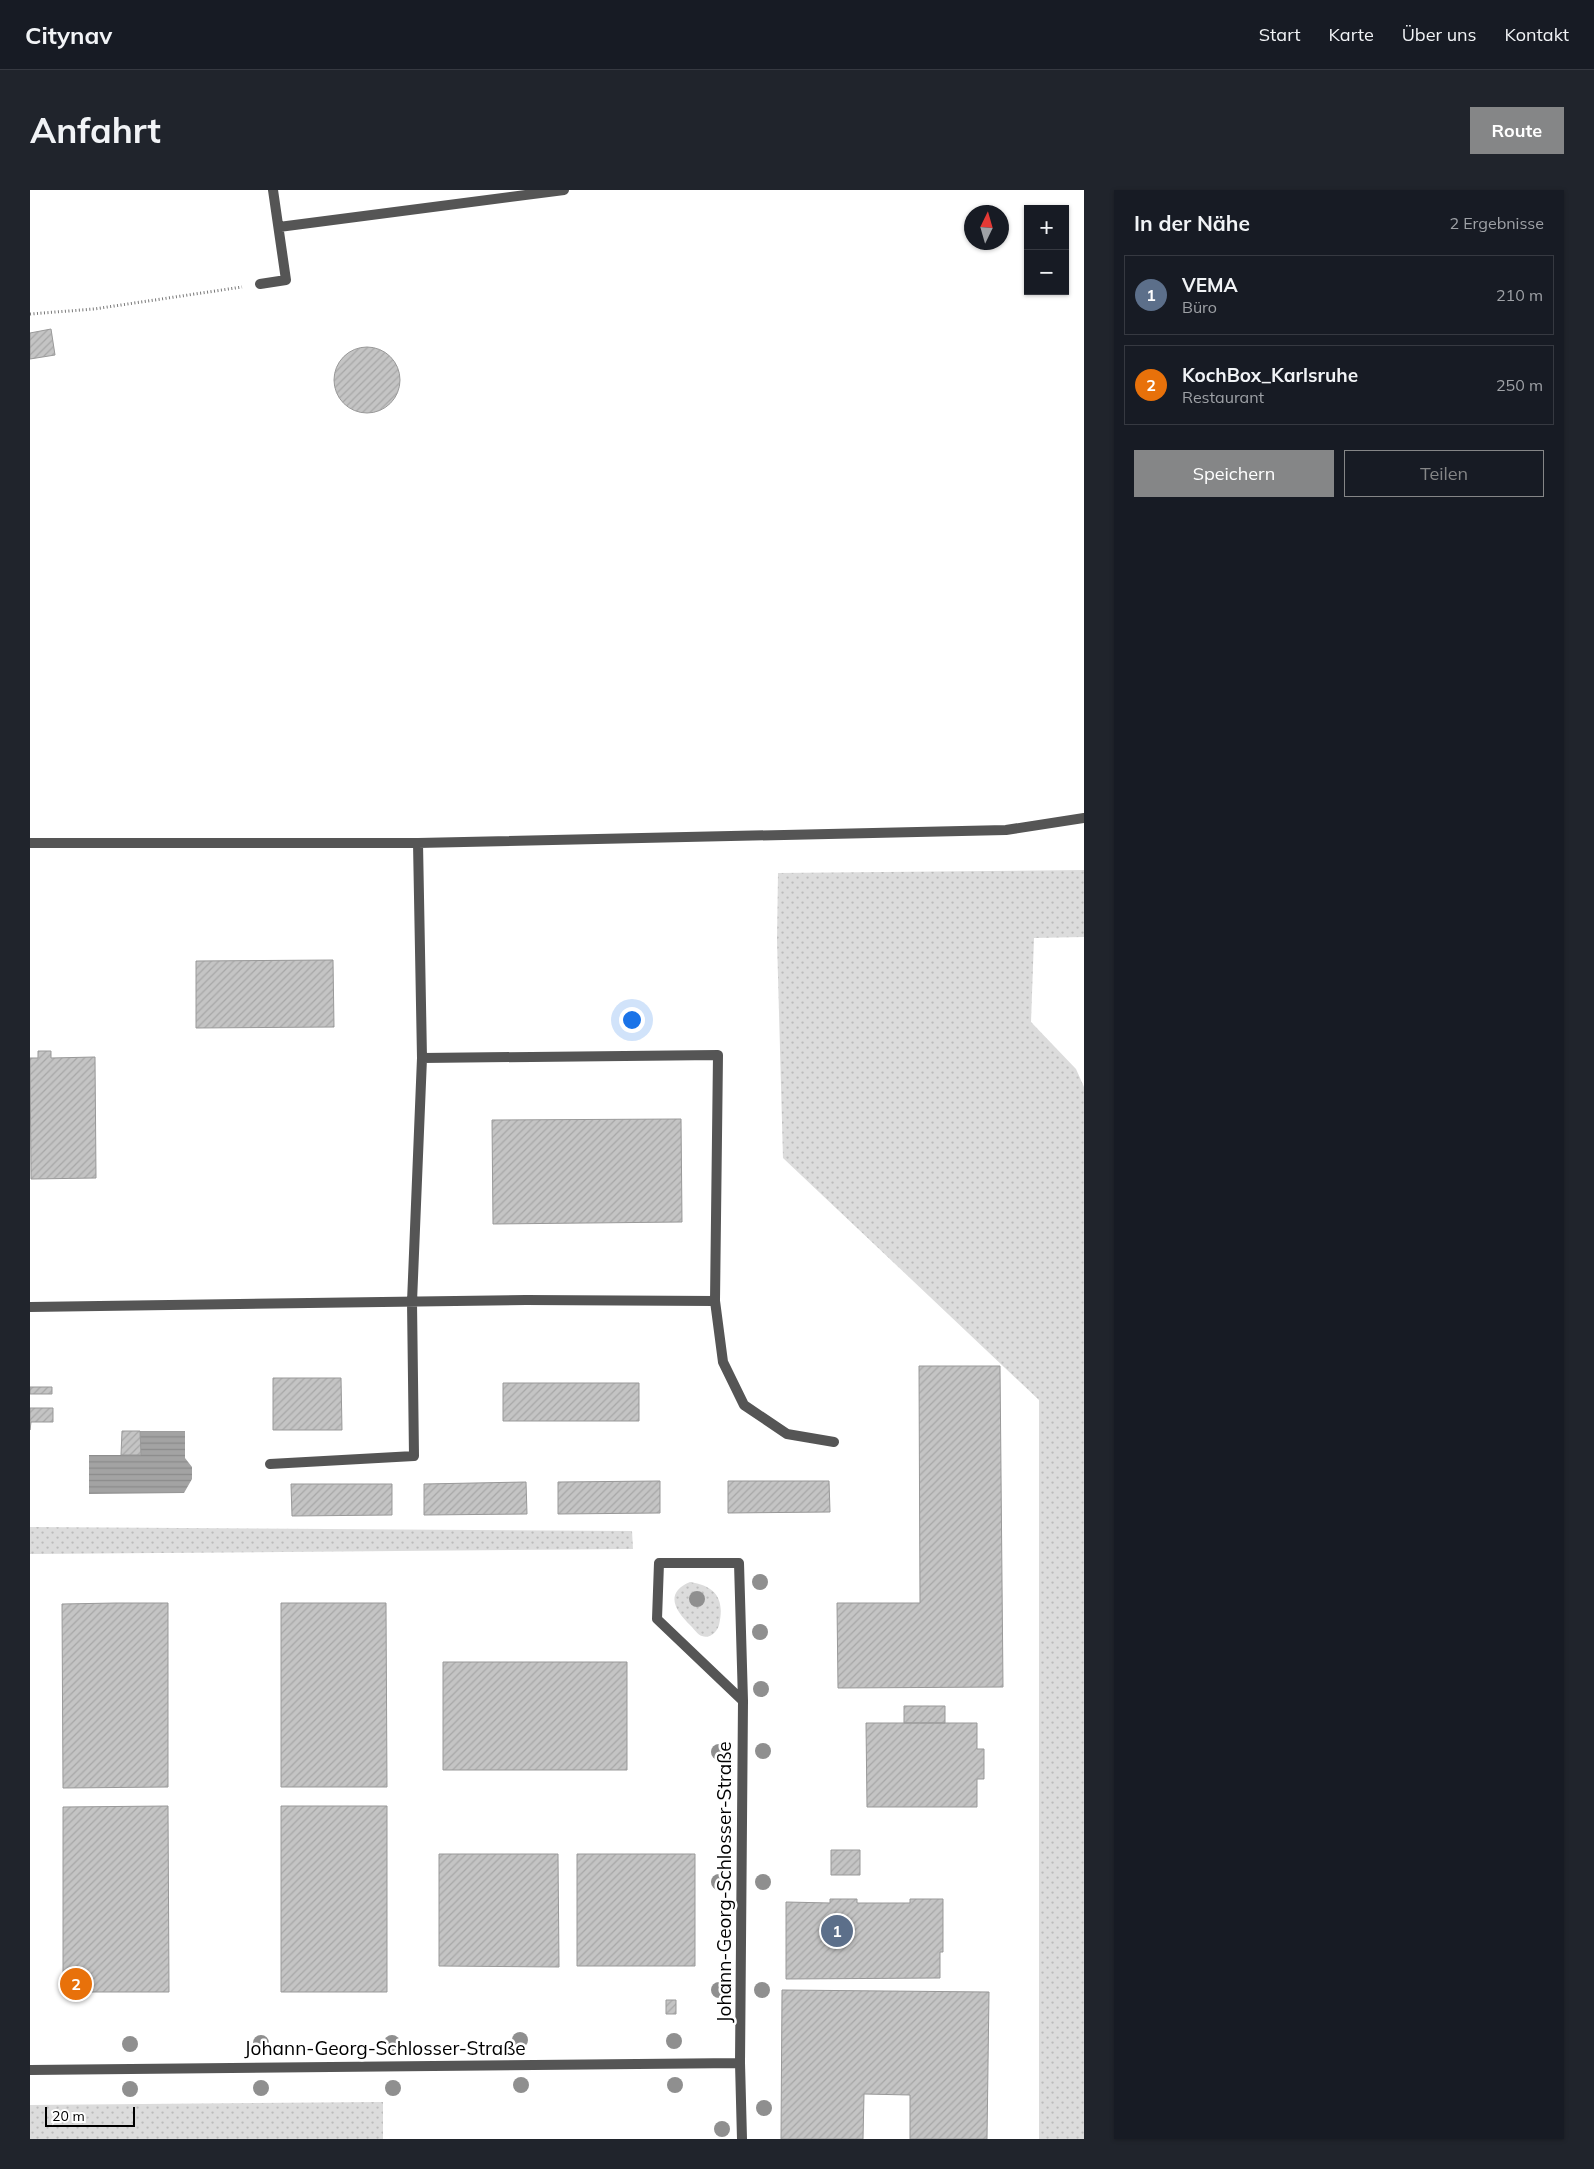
<!DOCTYPE html>
<html lang="de">
<head>
<meta charset="utf-8">
<style>
  body { margin:0; font-family:Mulish,sans-serif; background:#20242c; color:#f1f3f6 }
  .controls { position:absolute; right:15px; top:15px; display:grid; overflow:hidden; border-radius:0px; box-shadow:0 1px 4px #0004 }
  .controls button { width:45px; height:45px; display:grid; place-items:center; padding:0; border:0; border-bottom:1px solid #363941; background:#171b24; color:#f1f3f6; font:25px sans-serif }
  .compass { position:absolute; left:934px; top:15px; width:45px; height:45px; border-radius:50%; background:#171b24; box-shadow:0 1px 4px #0004; rotate:5deg }
  .scale { position:absolute; left:15px; bottom:12px; width:90px; box-sizing:border-box; padding-left:5px; border:2px solid #000; border-top:0; font-size:14px; line-height:18px; white-space:nowrap; color:#000; -webkit-text-stroke:4px #fff; paint-order:stroke }
  .you { position:absolute; left:601px; top:829px; width:18px; height:18px; margin:-12px; border:4px solid #fff; border-radius:50%; background:#1a73e8; box-shadow:0 0 0 8px #1a73e833 }
  .badge { display:grid; place-items:center; width:32px; height:32px; border-radius:50%; background:#858687; color:#fff; font-size:16px; font-weight:700 }
  .pin { position:absolute; translate:-50% -50%; border:2px solid #fff; box-shadow:0 1px 5px #0006 }
  .list { margin:0; padding:0; list-style:none }
  h2 { display:flex; justify-content:space-between; align-items:center; height:65px; margin:0; padding:0 20px; font-size:21px }
  h2 small { font-size:16px; font-weight:400; color:#9ea1a6 }
  .list li { display:grid; grid-template-columns:32px 1fr auto; gap:15px; align-items:center; box-sizing:border-box; height:80px; margin:0 10px 10px; padding:0 10px; border:1px solid #363941; border-radius:0px }
  .list b { display:block; font-size:19px; white-space:nowrap }
  .list p { margin:0; font-size:16px; white-space:nowrap; color:#9ea1a6 }
  .list em { font-size:16px; font-style:normal; color:#9ea1a6 }
  .actions { display:flex; gap:10px; padding:15px 20px }
  .actions a { flex:1; padding:11px 0; border:1px solid #858687; border-radius:0px; text-align:center; font-size:18px; color:#858687 }
  .actions .main { background:#858687; color:#fff }
  .map { position:relative; flex:none; width:1054px; height:1949px; overflow:hidden; border-radius:0px }
  header { display:flex; align-items:center; gap:30px; box-sizing:border-box; height:70px; padding:0 25px; background:#171b24; border-bottom:1px solid #363941 }
  header strong { font-size:24px }
  nav { display:flex; gap:28px; margin-inline-start:auto; font-size:18px }
  .intro { display:flex; align-items:center; justify-content:space-between; box-sizing:border-box; height:120px; padding:0 30px }
  h1 { margin:0; font-size:35px }
  .button { padding:12px 22px; border-radius:0px; background:#858687; color:#fff; font-size:18px; font-weight:700 }
  main { display:flex; gap:30px; padding:0 30px }
  aside { flex:1; background:#171b24; border-radius:0px; box-shadow:0 1px 4px #0004 }
  .map>svg:first-child { display:block }
  .grass { fill:url(#grass-dots) }
  .water { fill:url(#water-rules) }
  .building { fill:url(#building-hatch); stroke:#999 }
  .lines { fill:none; stroke-linecap:round; stroke-linejoin:round }
  .path { stroke:#777; stroke-width:3; stroke-dasharray:1 2.5; stroke-linecap:butt }
  .service { stroke:#555; stroke-width:10 }
  .minor { stroke:#555; stroke-width:10 }
  .tree { fill:#8f8f8f }
  .labels { text-anchor:middle; stroke-width:5; stroke-linejoin:round; paint-order:stroke }
  .street-label { font-size:19px; fill:#000; stroke:#fff }
</style>
</head>
<body>
<header>
<strong>Citynav</strong>
<nav><a>Start</a><a>Karte</a><a>Über uns</a><a>Kontakt</a></nav>
</header>
<div class="intro"><h1>Anfahrt</h1><a class="button">Route</a></div>
<main>
<div class="map">
<svg width="1054" height="1949" viewBox="0 0 1054 1949">
  <defs>
    <pattern id="grass-dots" width="8" height="8" patternUnits="userSpaceOnUse" patternTransform="scale(1.25)"><rect width="8" height="8" fill="#dcdcdc"/><path d="M2 2h.1M6 6h.1" fill="none" stroke="#bbb" stroke-width="1.8" stroke-linecap="round"/></pattern>
    <pattern id="water-rules" width="6" height="5" patternUnits="userSpaceOnUse" patternTransform="scale(1.25)"><rect width="6" height="5" fill="#a3a3a3"/><path d="M0 2.5h6" fill="none" stroke="#8b8b8b"/></pattern>
    <pattern id="building-hatch" width="6" height="6" patternUnits="userSpaceOnUse" patternTransform="scale(1.25)"><rect width="6" height="6" fill="#c4c4c4"/><path d="M-1 1l2-2M0 6l6-6M5 7l2-2" fill="none" stroke="#a7a7a7"/></pattern>
  </defs>
  <rect width="100%" height="100%" fill="#fff"/>
  <path class="grass" d="M 1054,680 L 1054,747 L 1004,748 L 1001,832 L 1046,879 L 1054,897 L 1054,1949 L 1009,1949 L 1009,1210 L 753,968 L 747,750 L 748,683 Z
    M 0,1337 L 602,1341 L 603,1359 L 0,1364 Z
    M 660,1392 C 686,1396 695,1409 689,1435 C 687,1442 680,1449 672,1446 C 668,1445 664,1439 661,1436 C 645,1421 634,1403 660,1392 Z
    M 353,1912 L 353,1949 L 0,1949 L 0,1915 Z"/>
  <path class="water" d="M 110,1241 L 155,1241 L 155,1268 L 162,1277 L 162,1289 L 154,1303 L 59,1304 L 59,1265 L 110,1265 Z"/>
  <path class="building" d="M 21,139 L 25,165 L 0,169 L 0,143 Z
    M304 190a33 33 0 1 1 66 0a33 33 0 1 1-66 0Z
    M 303,770 L 304,837 L 166,838 L 166,771 Z
    M 8,861 L 21,861 L 21,868 L 65,867 L 66,988 L 1,989 L 0,868 L 8,868 Z
    M 651,929 L 652,1032 L 463,1034 L 462,930 Z
    M 889,1176 L 970,1176 L 973,1497 L 808,1498 L 807,1413 L 890,1413 Z
    M 243,1188 L 311,1188 L 312,1240 L 243,1240 Z
    M 473,1193 L 609,1193 L 609,1231 L 473,1231 Z
    M 0,1197 L 22,1197 L 22,1204 L 0,1204 Z
    M 0,1218 L 23,1218 L 23,1232 L 1,1232 L 0,1240 Z
    M 92,1241 L 110,1241 L 111,1265 L 91,1265 Z
    M 630,1291 L 630,1323 L 528,1324 L 528,1292 Z
    M 698,1291 L 799,1291 L 800,1322 L 698,1323 Z
    M 496,1292 L 497,1324 L 394,1325 L 394,1294 Z
    M 261,1294 L 362,1294 L 362,1325 L 262,1326 Z
    M 86,1413 L 138,1413 L 138,1597 L 33,1598 L 32,1414 Z
    M 251,1413 L 356,1413 L 357,1597 L 251,1597 Z
    M 413,1472 L 597,1472 L 597,1580 L 413,1580 Z
    M 874,1516 L 915,1516 L 915,1533 L 874,1533 Z
    M 836,1533 L 947,1533 L 947,1559 L 954,1559 L 954,1589 L 947,1589 L 947,1617 L 837,1617 Z
    M 138,1616 L 139,1802 L 33,1802 L 33,1617 Z
    M 251,1616 L 357,1616 L 357,1802 L 251,1802 Z
    M 801,1660 L 830,1660 L 830,1685 L 801,1685 Z
    M 409,1664 L 528,1664 L 529,1777 L 409,1776 Z
    M 547,1664 L 665,1664 L 665,1776 L 547,1776 Z
    M 800,1709 L 827,1709 L 827,1713 L 880,1713 L 880,1709 L 913,1709 L 913,1762 L 910,1762 L 910,1788 L 756,1789 L 756,1712 L 800,1713 Z
    M 752,1800 L 959,1802 L 957,1949 L 880,1949 L 880,1905 L 834,1904 L 833,1949 L 751,1949 Z
    M 636,1810 L 646,1810 L 646,1824 L 636,1824 Z"/>
  <g class="lines">
    <path class="path" d="M 0,124 L 64,119 L 212,97"/>
    <path class="service" d="M 249,37 L 534,0
      M 230,94 L 256,90 L 243,0
      M 0,653 L 388,653 L 976,640 L 1054,628
      M 685,1111 L 693,1172 L 714,1215 L 757,1244 L 804,1252
      M 0,1117 L 496,1110 L 685,1111 L 688,865 L 392,868
      M 240,1274 L 384,1266 L 382,1112 L 392,868 L 388,653"/>
    <path class="minor" d="M 0,1880 L 710,1873
      M 712,1949 L 710,1873 L 713,1511 L 709,1373 L 629,1373 L 627,1429 L 713,1511"/>
  </g>
  <g class="tree">
    <circle cx="730" cy="1392" r="8"/>
    <circle cx="667" cy="1409" r="8"/>
    <circle cx="730" cy="1442" r="8"/>
    <circle cx="731" cy="1499" r="8"/>
    <circle cx="733" cy="1561" r="8"/>
    <circle cx="689" cy="1562" r="8"/>
    <circle cx="689" cy="1692" r="8"/>
    <circle cx="733" cy="1692" r="8"/>
    <circle cx="689" cy="1800" r="8"/>
    <circle cx="732" cy="1800" r="8"/>
    <circle cx="490" cy="1850" r="8"/>
    <circle cx="644" cy="1851" r="8"/>
    <circle cx="231" cy="1853" r="8"/>
    <circle cx="362" cy="1853" r="8"/>
    <circle cx="100" cy="1854" r="8"/>
    <circle cx="491" cy="1895" r="8"/>
    <circle cx="645" cy="1895" r="8"/>
    <circle cx="231" cy="1898" r="8"/>
    <circle cx="363" cy="1898" r="8"/>
    <circle cx="100" cy="1899" r="8"/>
    <circle cx="734" cy="1918" r="8"/>
    <circle cx="692" cy="1939" r="8"/>
  </g>
  <g class="labels">
    <g class="street-label">
      <text transform="translate(694 1692) rotate(-90)" y="7">Johann-Georg-Schlosser-Straße</text>
      <text x="355" y="1865">Johann-Georg-Schlosser-Straße</text>
    </g>
  </g>
</svg>
<div class="controls">
<button>+</button>
<button>−</button>
</div>
<svg class="compass" viewBox="-18 -18 36 36"><path d="M0-13l5 13h-10z" fill="#e53935"/><path d="M0 13l5-13h-10z" fill="#9ea1a6"/></svg>
<div class="scale">20 m</div>
<div class="you"></div>
<div class="pin badge" style="left:807px;top:1741px;background:#5c6f8a">1</div>
<div class="pin badge" style="left:46px;top:1794px;background:#e8710a">2</div>
</div>
<aside>
<h2>In der Nähe<small>2 Ergebnisse</small></h2>
<ul class="list">
<li><span class="badge" style="background:#5c6f8a">1</span><div><b>VEMA</b><p>Büro</p></div><em>210 m</em></li>
<li><span class="badge" style="background:#e8710a">2</span><div><b>KochBox_Karlsruhe</b><p>Restaurant</p></div><em>250 m</em></li>
</ul>
<div class="actions"><a class="main">Speichern</a><a>Teilen</a></div>
</aside>
</main>
</body>
</html>
